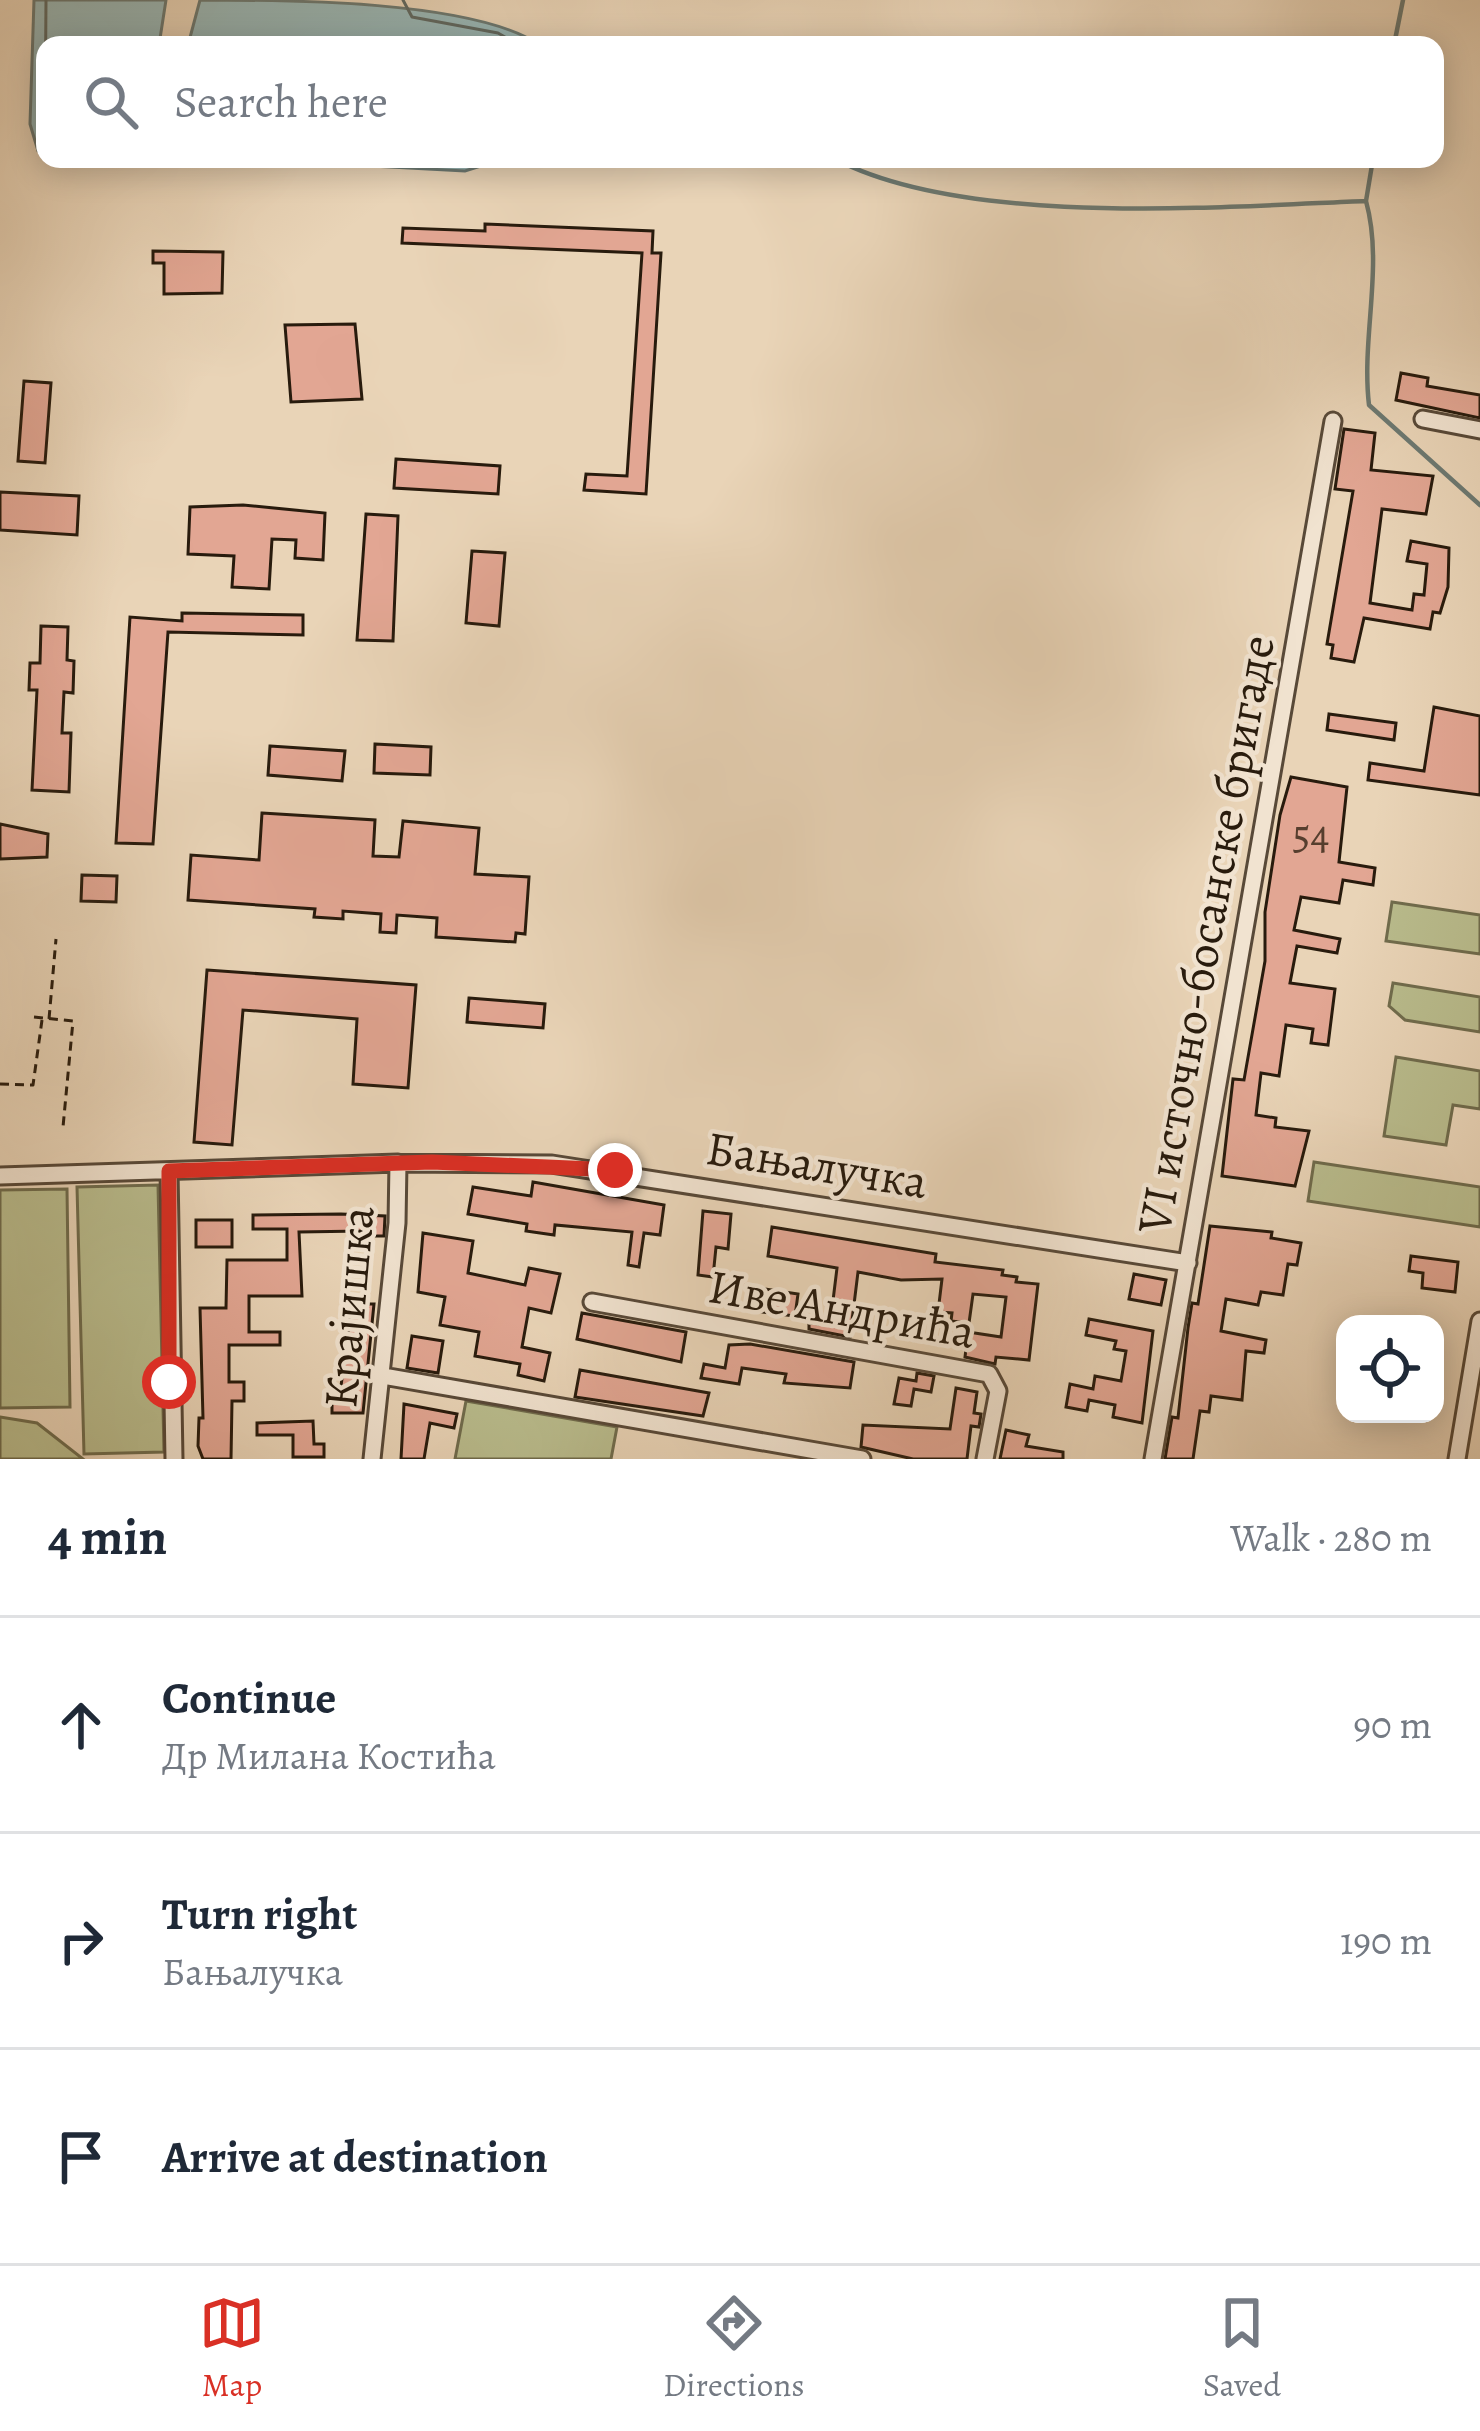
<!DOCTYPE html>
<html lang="en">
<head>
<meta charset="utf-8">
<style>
  body { margin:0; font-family:Alegreya,serif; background:#f2f2f3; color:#1f2937 }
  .controls { position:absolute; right:36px; bottom:36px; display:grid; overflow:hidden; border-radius:24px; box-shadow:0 6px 30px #0003 }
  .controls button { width:108px; height:108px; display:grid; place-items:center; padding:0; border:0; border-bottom:3px solid #e0e1e3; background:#fff; color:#1f2937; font:60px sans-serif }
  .stop { position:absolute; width:36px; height:36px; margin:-27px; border:9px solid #d93025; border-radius:50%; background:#fff }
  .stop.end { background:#d93025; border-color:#fff; box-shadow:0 3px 12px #0008 }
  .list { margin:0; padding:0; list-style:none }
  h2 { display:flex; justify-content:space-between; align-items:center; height:156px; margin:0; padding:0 48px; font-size:51px }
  h2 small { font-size:39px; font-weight:400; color:#747a83 }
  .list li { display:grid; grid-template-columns:78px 1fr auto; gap:36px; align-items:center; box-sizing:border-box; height:216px; padding:0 48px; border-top:3px solid #e0e1e3 }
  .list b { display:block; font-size:45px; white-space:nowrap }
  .list p { margin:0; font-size:39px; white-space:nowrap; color:#747a83 }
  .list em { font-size:39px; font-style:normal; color:#747a83 }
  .icon { flex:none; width:66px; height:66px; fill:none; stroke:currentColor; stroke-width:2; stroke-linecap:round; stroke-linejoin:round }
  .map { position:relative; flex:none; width:1480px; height:1459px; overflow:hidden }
  .search { position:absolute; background:#fff; box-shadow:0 6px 30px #0003; left:36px; right:36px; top:36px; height:132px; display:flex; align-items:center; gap:30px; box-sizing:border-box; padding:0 42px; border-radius:24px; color:#747a83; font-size:45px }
  .sheet { height:804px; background:#fff }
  nav { display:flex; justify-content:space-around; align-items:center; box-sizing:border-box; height:168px; border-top:3px solid #e0e1e3; background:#fff; font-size:33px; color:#747a83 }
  nav a { display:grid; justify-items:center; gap:6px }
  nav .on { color:#d93025 }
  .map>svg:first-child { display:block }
  .green { fill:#b9bc8d; stroke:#706c4d; stroke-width:3 }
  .water { fill:#99b7b6; stroke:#6c7972; stroke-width:3 }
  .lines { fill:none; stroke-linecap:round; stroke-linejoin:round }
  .shore { stroke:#606962; stroke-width:3 }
  .stream { stroke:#6c7972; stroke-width:4.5 }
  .building { fill:#e2a693; stroke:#281b0d; stroke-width:3 }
  .minor-casing { stroke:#584938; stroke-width:21 }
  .path { stroke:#281b0d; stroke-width:3; stroke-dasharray:9 6; stroke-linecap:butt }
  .minor { stroke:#f1e3d0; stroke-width:15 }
  .route { stroke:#d93025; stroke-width:15 }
  .labels { text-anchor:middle; stroke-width:9; stroke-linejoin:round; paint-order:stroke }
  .number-label { font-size:42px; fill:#563e2e }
  .street-label { font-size:48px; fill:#281b0d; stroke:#f1e3d0 }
</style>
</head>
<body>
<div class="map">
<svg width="1480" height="1459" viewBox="0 0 1480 1459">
  <rect width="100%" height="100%" fill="#e9d4b7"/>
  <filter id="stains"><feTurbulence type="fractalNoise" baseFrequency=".00167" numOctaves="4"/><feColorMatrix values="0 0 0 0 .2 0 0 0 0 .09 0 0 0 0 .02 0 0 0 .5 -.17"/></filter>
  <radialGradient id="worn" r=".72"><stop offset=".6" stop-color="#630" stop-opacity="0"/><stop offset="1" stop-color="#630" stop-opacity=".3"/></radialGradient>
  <path class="green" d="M 1392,902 L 1480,915 L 1480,954 L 1386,941 Z
    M 1393,983 L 1480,997 L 1480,1032 L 1405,1020 L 1389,1006 Z
    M 1396,1057 L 1480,1071 L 1480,1109 L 1453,1105 L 1446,1145 L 1384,1136 Z
    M 1314,1162 L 1480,1187 L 1480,1227 L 1308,1201 Z
    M 158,1185 L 164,1452 L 84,1454 L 77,1187 Z
    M 67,1189 L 70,1407 L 0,1408 L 0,1190 Z
    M 466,1401 L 617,1427 L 611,1459 L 455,1459 Z
    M 0,1417 L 37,1423 L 83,1459 L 0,1459 Z"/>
  <path class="water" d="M 34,0 L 166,0 L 159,45 L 45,45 L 45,152 L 38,151 L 30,124 Z
    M 200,0 C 287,0 473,0 540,45 L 188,45 Z
    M 240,159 L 503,159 L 465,171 Z"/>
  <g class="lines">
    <path class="shore" d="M 403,0 L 412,17 L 498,33 L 519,45
      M 45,134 L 46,0"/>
    <path class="stream" d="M 1394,45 L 1403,0
      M 835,159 C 965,227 1218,207 1366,201 C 1384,266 1361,338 1369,405 L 1480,505
      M 1366,201 L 1373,159"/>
  </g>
  <path class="building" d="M 485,224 L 653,231 L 652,253 L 661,253 L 646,494 L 584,490 L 586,474 L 627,476 L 642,253 L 402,243 L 403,228 L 485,231 Z
    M 153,251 L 223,252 L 222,293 L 164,294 L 164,263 L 153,263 Z
    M 355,324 L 362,399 L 291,402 L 285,325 Z
    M 1401,373 L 1428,378 L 1427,386 L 1480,395 L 1480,418 L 1396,400 Z
    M 24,381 L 51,383 L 45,463 L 18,461 Z
    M 1344,429 L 1375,433 L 1371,470 L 1433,476 L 1426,514 L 1382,509 L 1370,603 L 1412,610 L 1414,594 L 1424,595 L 1427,564 L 1407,561 L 1411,541 L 1449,548 L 1448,587 L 1440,613 L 1433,612 L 1430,629 L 1364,618 L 1354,662 L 1331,658 L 1333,645 L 1327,644 L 1353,491 L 1335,489 Z
    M 396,459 L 500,466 L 498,494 L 394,488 Z
    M 0,492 L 79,496 L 77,535 L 0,530 Z
    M 243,505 L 325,513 L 323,560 L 295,558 L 296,540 L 272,539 L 269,589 L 232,587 L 234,556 L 188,554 L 190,507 Z
    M 366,514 L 398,516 L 393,641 L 357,640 Z
    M 472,551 L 505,553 L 499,626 L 466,623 Z
    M 182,613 L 303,615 L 303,635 L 168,632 L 153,844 L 116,843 L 130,617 L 182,621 Z
    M 41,626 L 68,627 L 67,660 L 74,661 L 73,693 L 64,692 L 62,733 L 71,733 L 69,792 L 32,790 L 37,690 L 29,690 L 30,663 L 40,663 Z
    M 1434,707 L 1480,716 L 1480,795 L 1368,780 L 1370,763 L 1424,771 Z
    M 1329,714 L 1396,723 L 1394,740 L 1327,730 Z
    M 375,744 L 431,747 L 430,775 L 374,773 Z
    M 270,746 L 345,751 L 342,781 L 268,775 Z
    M 1291,777 L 1347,787 L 1339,862 L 1375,868 L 1373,885 L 1343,880 L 1339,903 L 1301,897 L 1294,930 L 1340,939 L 1337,953 L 1297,946 L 1290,983 L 1335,989 L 1328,1045 L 1311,1043 L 1313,1029 L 1286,1025 L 1279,1076 L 1261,1073 L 1256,1115 L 1276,1118 L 1275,1127 L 1309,1131 L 1295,1186 L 1222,1176 L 1233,1079 L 1244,1080 L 1265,961 L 1265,912 L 1280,815 Z
    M 262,813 L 375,820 L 373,856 L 399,857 L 403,821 L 479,828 L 475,874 L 529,877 L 525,934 L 516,933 L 515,942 L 436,937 L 437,918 L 397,915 L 396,933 L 380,932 L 381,914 L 343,911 L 343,919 L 314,917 L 315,909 L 188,900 L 191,855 L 259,860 Z
    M 0,824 L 48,834 L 47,857 L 0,859 Z
    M 82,875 L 117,876 L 116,902 L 81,901 Z
    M 207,970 L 416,985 L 408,1088 L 353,1084 L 357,1019 L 243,1010 L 232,1145 L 194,1142 Z
    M 469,998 L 545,1004 L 543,1028 L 467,1022 Z
    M 533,1182 L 664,1205 L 660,1235 L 644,1233 L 639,1267 L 628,1265 L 632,1232 L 555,1225 L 554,1235 L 526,1231 L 527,1224 L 468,1214 L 473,1187 L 531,1196 Z
    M 703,1211 L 731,1214 L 728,1249 L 716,1247 L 713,1277 L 698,1275 Z
    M 341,1214 L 385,1216 L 384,1236 L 362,1236 L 362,1231 L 299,1232 L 302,1296 L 249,1296 L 249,1332 L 280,1332 L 280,1345 L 229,1345 L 229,1382 L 244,1382 L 244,1401 L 232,1401 L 231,1459 L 203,1459 L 198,1446 L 199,1418 L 203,1418 L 200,1308 L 226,1308 L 227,1260 L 287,1260 L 287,1229 L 253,1229 L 253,1215 Z
    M 196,1220 L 232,1220 L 232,1247 L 196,1247 Z
    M 1210,1226 L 1272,1232 L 1271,1238 L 1301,1243 L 1297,1265 L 1288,1264 L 1283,1295 L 1261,1292 L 1258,1305 L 1226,1299 L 1221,1331 L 1266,1340 L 1264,1353 L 1246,1351 L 1242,1400 L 1211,1396 L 1209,1412 L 1200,1411 L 1193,1459 L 1165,1459 L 1172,1417 L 1178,1418 L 1188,1328 L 1192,1303 L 1198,1304 Z
    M 772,1227 L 936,1254 L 935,1262 L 1003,1270 L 1002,1275 L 1017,1277 L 1016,1282 L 1038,1284 L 1029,1360 L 996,1357 L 995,1364 L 965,1357 L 968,1332 L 1001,1337 L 1006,1297 L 973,1294 L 969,1323 L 951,1321 L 952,1313 L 938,1312 L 942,1279 L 901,1280 L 858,1272 L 850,1337 L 809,1329 L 809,1323 L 830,1325 L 837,1268 L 768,1256 Z
    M 423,1233 L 473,1241 L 468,1273 L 525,1285 L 529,1268 L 560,1274 L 551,1313 L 529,1308 L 522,1347 L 550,1353 L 544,1381 L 518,1375 L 520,1364 L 475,1356 L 479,1332 L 440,1325 L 445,1297 L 418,1292 Z
    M 1411,1256 L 1458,1262 L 1455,1292 L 1422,1288 L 1423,1273 L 1409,1271 Z
    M 1134,1274 L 1166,1280 L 1161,1305 L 1129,1299 Z
    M 765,1289 L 798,1294 L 795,1316 L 762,1312 Z
    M 352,1304 L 374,1304 L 363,1413 L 332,1413 L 332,1386 L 341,1386 Z
    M 582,1313 L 686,1332 L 681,1362 L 577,1339 Z
    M 1089,1319 L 1153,1331 L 1142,1423 L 1113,1417 L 1115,1405 L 1089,1400 L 1087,1411 L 1066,1407 L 1070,1384 L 1093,1389 L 1095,1376 L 1121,1381 L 1126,1351 L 1114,1349 L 1116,1341 L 1086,1335 Z
    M 412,1336 L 443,1341 L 438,1373 L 407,1368 Z
    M 750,1344 L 854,1362 L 850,1388 L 784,1383 L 786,1374 L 742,1368 L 739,1384 L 701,1378 L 704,1364 L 725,1368 L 729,1345 Z
    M 580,1370 L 709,1393 L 703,1416 L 575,1397 Z
    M 917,1373 L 934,1376 L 931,1392 L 914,1389 L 911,1406 L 894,1404 L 899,1378 L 916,1381 Z
    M 956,1388 L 977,1392 L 974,1413 L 981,1414 L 979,1427 L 971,1426 L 967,1459 L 913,1459 L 861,1447 L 863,1425 L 950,1429 Z
    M 404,1404 L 457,1414 L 454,1428 L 430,1423 L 424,1459 L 401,1459 Z
    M 313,1421 L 314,1444 L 324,1444 L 324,1457 L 293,1457 L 293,1435 L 257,1435 L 257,1423 Z
    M 1006,1430 L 1029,1435 L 1026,1446 L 1063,1452 L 1063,1459 L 1000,1459 Z"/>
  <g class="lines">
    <g class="minor-casing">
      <path id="minor" d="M 1423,419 L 1480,430
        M 169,1171 L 174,1459
        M 0,1176 L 398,1163 L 552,1164 L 1188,1263
        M 592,1302 L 989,1374 L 998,1391 L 985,1459
        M 383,1376 L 862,1459
        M 372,1459 L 397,1223 L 398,1163
        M 1153,1459 L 1333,421
        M 1457,1459 L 1480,1321"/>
    </g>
    <path class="path" d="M 34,1017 L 73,1021 L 63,1127
      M 49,1019 L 56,939
      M 0,1084 L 33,1085 L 42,1020"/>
    <use href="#minor" class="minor"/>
  </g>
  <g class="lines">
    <path class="route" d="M 169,1382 L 169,1171 L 432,1162 L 615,1170"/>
  </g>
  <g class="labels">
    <g class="number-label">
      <text x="1311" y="848">54</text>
    </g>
    <g class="street-label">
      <text transform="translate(1205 934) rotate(-80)" y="17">VI источно-босанске бригаде</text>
      <text transform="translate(817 1164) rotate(9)" y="17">Бањалучка</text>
      <text transform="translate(348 1307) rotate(-85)" y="17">Крајишка</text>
      <text transform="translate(842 1308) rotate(10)" y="17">Иве Андрића</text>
    </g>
  </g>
  <rect width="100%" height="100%" filter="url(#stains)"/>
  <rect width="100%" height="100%" fill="url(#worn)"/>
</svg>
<div class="controls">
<button><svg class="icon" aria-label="locate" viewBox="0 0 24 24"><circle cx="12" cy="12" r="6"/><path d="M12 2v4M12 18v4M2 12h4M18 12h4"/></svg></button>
</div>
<div class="stop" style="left:169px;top:1382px"></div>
<div class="stop end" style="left:615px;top:1170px"></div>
<div class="search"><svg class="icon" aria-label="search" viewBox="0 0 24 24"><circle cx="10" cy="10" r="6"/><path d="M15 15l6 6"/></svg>Search here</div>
</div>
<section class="sheet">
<h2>4 min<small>Walk · 280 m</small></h2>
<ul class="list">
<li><svg class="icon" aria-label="ahead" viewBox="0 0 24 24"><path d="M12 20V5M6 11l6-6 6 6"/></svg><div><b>Continue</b><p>Др Милана Костића</p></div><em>90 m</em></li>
<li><svg class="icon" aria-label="right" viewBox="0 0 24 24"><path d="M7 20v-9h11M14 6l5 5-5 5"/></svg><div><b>Turn right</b><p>Бањалучка</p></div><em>190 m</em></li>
<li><svg class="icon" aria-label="arrive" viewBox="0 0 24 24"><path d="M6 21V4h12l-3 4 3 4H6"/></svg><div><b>Arrive at destination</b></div></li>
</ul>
</section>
<nav>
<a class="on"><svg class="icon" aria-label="map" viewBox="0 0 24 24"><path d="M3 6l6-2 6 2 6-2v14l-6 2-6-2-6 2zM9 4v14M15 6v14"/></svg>Map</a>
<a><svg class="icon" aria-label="directions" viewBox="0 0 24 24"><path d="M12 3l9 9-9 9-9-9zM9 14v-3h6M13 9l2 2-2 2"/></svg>Directions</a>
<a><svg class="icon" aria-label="saved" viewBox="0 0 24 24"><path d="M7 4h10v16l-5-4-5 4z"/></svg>Saved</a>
</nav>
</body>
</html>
